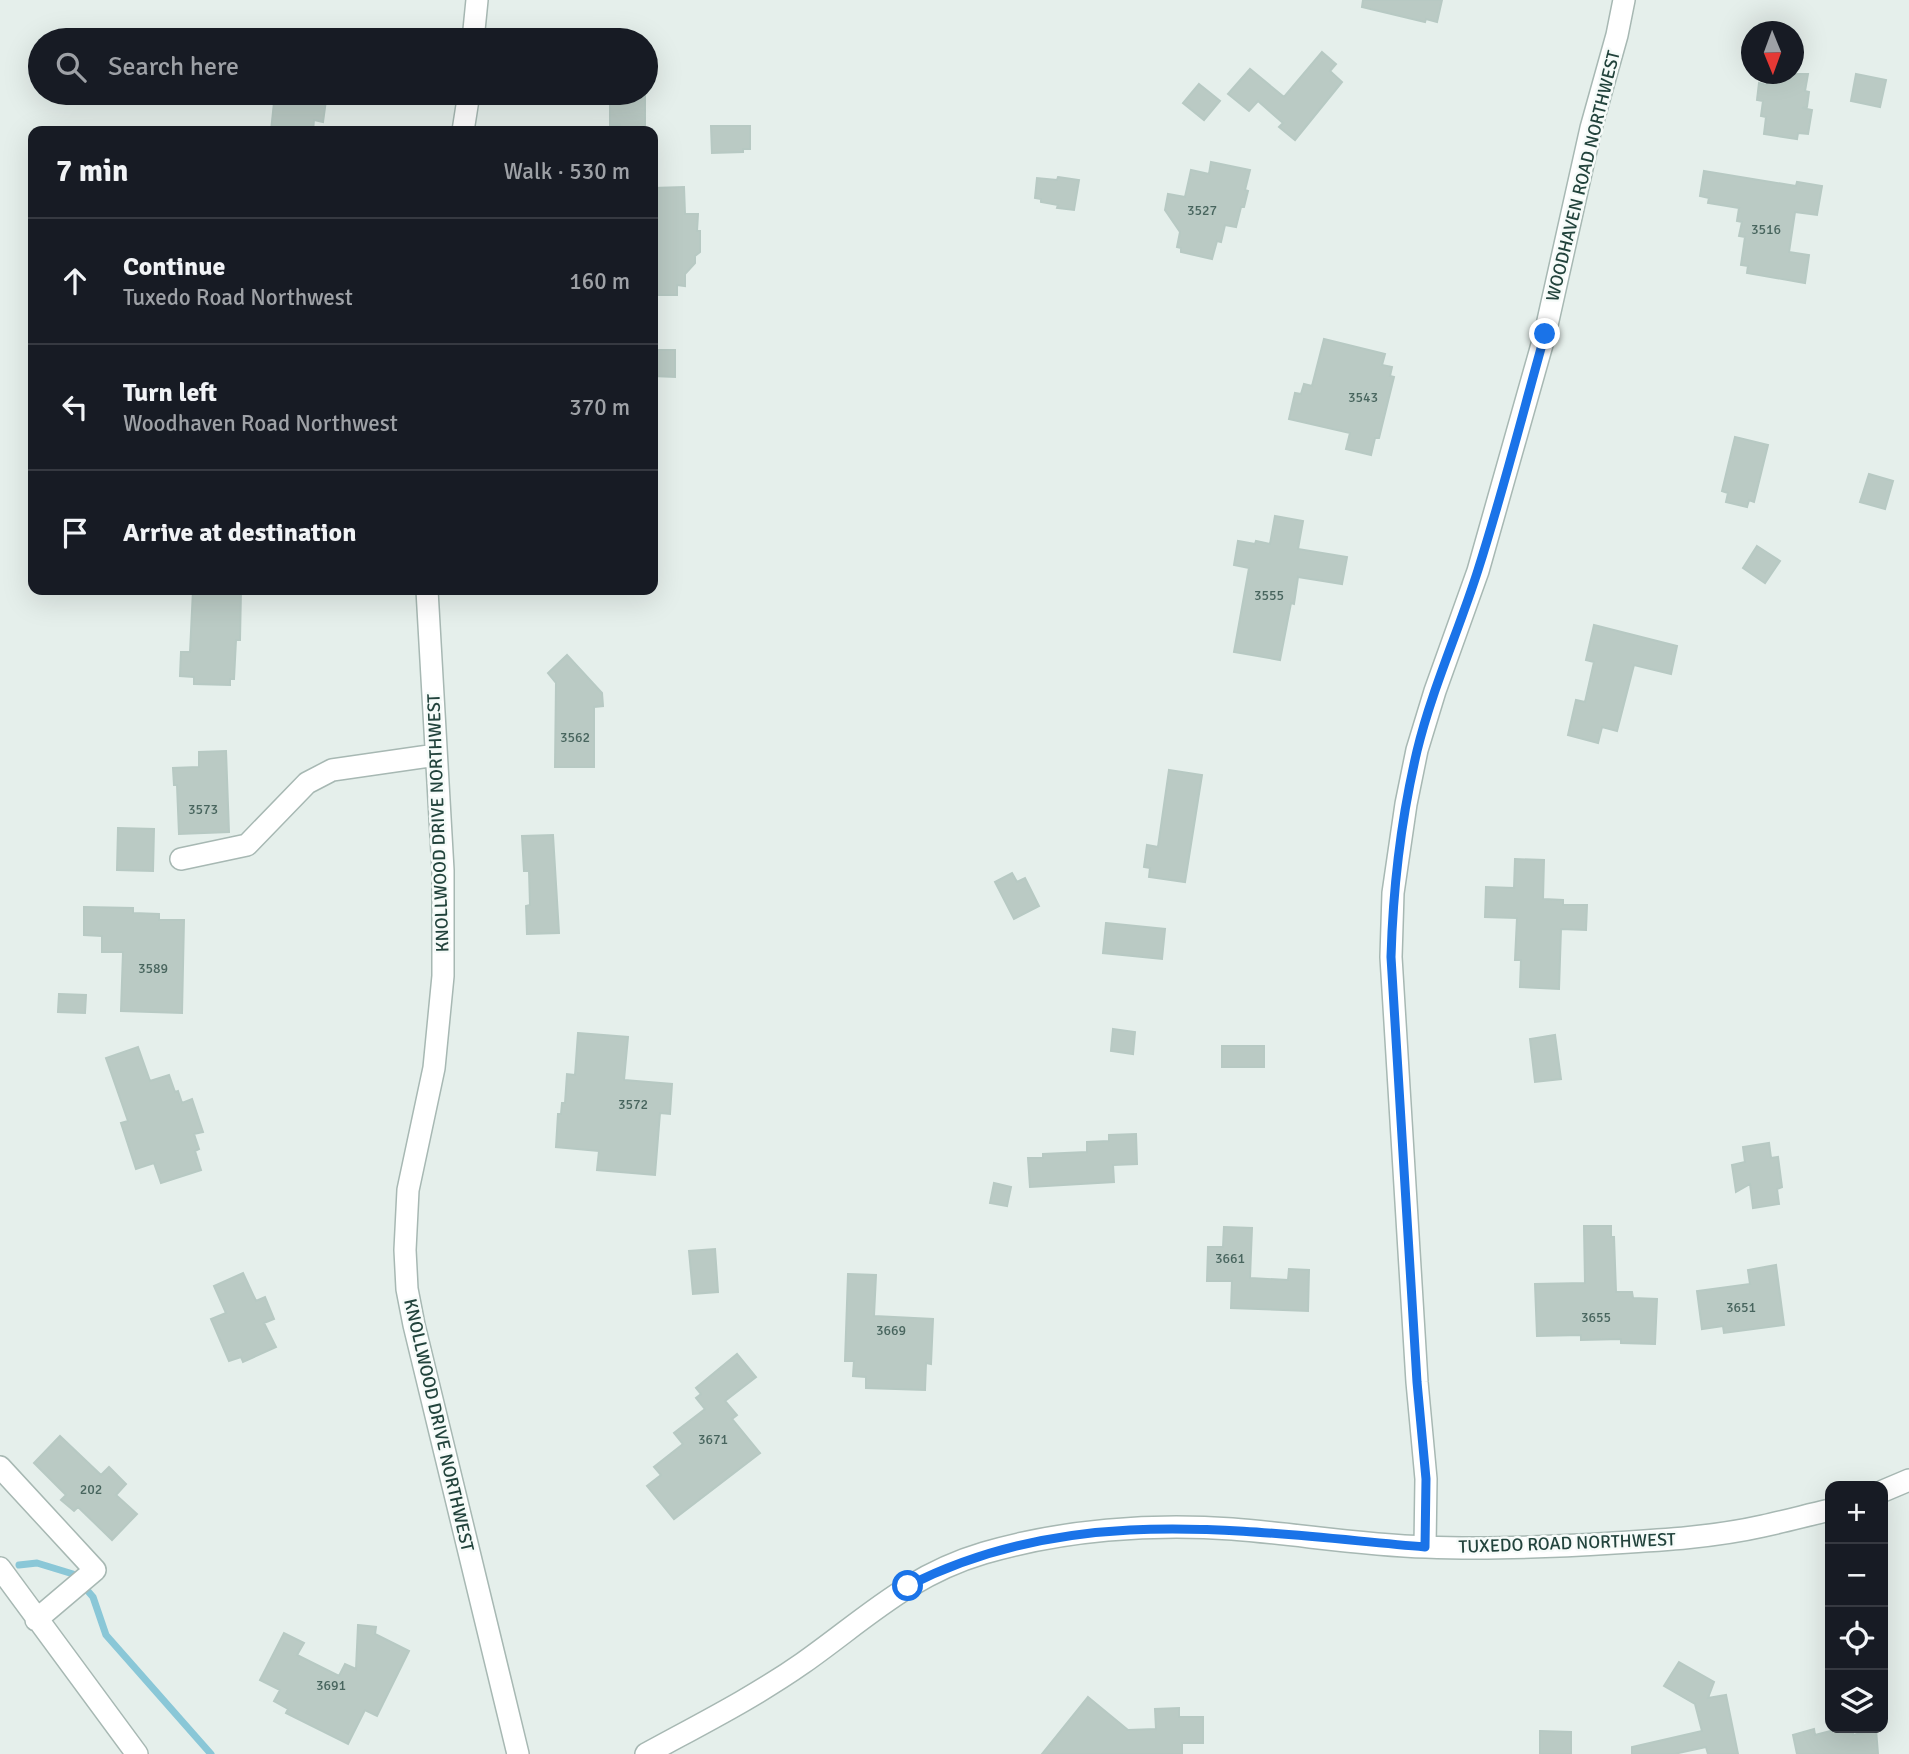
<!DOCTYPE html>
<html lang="en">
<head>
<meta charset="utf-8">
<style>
  body { margin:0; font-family:Signika,sans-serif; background:#20242c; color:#f1f3f6 }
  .controls { position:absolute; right:21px; bottom:21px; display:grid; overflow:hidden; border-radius:14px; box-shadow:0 7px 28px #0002 }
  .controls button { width:63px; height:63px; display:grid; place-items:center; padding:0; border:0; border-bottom:2px solid #363941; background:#171b24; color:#f1f3f6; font:35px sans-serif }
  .compass { position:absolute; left:1741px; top:21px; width:63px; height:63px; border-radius:50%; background:#171b24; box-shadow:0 7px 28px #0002; rotate:179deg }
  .stop { position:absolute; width:21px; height:21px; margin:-16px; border:5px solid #1a73e8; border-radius:50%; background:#fff }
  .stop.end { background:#1a73e8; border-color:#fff; box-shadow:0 2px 7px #0008 }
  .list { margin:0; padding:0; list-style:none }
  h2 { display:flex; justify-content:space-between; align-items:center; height:91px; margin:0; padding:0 28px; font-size:30px }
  h2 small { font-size:23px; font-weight:400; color:#9ea1a6 }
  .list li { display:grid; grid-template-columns:46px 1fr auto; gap:21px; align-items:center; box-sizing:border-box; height:126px; padding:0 28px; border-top:2px solid #363941 }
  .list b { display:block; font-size:26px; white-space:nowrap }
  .list p { margin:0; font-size:23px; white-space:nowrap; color:#9ea1a6 }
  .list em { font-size:23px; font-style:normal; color:#9ea1a6 }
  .icon { flex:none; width:38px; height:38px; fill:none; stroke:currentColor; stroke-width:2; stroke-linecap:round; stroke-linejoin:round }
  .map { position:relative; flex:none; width:1909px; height:1754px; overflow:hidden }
  .search { position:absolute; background:#171b24; box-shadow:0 7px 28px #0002; left:28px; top:28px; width:630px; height:77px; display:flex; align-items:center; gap:18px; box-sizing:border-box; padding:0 24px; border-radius:38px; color:#9ea1a6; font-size:26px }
  .panel { position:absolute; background:#171b24; box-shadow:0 7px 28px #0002; left:28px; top:126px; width:630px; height:469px; border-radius:14px }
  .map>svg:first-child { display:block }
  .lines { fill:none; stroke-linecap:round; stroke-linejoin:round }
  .stream { stroke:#8ac7d7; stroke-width:7 }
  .building { fill:#bacac4; stroke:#b7c9c3; stroke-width:2 }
  .minor-casing { stroke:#a7b8b3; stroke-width:24 }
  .minor { stroke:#fff; stroke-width:21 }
  .route { stroke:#1a73e8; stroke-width:9 }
  .labels { text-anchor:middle; stroke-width:5; stroke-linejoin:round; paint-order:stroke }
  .number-label { font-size:14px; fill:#48655e }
  .street-label { font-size:18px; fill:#22433c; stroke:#f6fbf9 }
</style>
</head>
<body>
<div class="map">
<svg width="1909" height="1754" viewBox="0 0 1909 1754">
  <rect width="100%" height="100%" fill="#e5efeb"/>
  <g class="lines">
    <path class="stream" d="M 19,1565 L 37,1563 L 73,1574 L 93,1597 L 106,1635 L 211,1754"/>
  </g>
  <path class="building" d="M 1363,0 L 1442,0 L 1437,22 L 1426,19 L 1425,22 L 1362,7 Z
    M 1322,52 L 1336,64 L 1330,71 L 1342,82 L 1295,140 L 1279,127 L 1283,123 L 1258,101 L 1249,111 L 1228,94 L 1250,69 L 1284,97 Z
    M 1769,74 L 1808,74 L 1805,91 L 1809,92 L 1807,107 L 1802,108 L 1812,110 L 1808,134 L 1798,133 L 1797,139 L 1764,134 L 1766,117 L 1761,116 L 1763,101 L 1757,100 L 1759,83 L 1767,85 Z
    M 1856,74 L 1886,80 L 1880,107 L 1851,101 Z
    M 1199,84 L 1220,101 L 1204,120 L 1183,103 Z
    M 275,93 L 327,93 L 323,122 L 314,120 L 313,131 L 271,131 Z
    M 610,93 L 645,93 L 645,131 L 620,131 L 620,125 L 610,125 Z
    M 711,126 L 750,126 L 750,149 L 743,149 L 743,152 L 712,153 Z
    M 1211,162 L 1250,170 L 1245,190 L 1248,191 L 1244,207 L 1241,207 L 1236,227 L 1225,225 L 1221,242 L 1217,241 L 1212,259 L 1181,252 L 1181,248 L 1177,247 L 1180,232 L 1165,210 L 1168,194 L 1185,197 L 1191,170 L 1209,174 Z
    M 1704,171 L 1796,186 L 1797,182 L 1822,186 L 1817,215 L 1795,212 L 1789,252 L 1809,255 L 1805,283 L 1747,273 L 1748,266 L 1741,265 L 1745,237 L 1739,236 L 1742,222 L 1737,221 L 1739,208 L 1708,203 L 1709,198 L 1700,196 Z
    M 1058,177 L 1079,180 L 1074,210 L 1057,208 L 1058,205 L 1041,202 L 1041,199 L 1035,198 L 1037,178 L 1057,180 Z
    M 684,187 L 685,214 L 698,214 L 697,231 L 700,231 L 700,252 L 695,256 L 695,263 L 685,274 L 685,286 L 677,285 L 677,295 L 653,295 L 653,188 Z
    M 1324,339 L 1385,354 L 1382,365 L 1392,367 L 1390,376 L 1394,377 L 1379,438 L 1375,438 L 1371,455 L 1346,449 L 1350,433 L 1289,419 L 1295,393 L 1301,394 L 1304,384 L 1312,386 Z
    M 653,350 L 675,350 L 675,377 L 653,376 Z
    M 1735,437 L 1768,445 L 1754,502 L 1749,500 L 1747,507 L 1726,502 L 1728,493 L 1722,491 Z
    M 1869,474 L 1893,481 L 1885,509 L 1860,502 Z
    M 1275,516 L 1303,521 L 1298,549 L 1347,557 L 1342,584 L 1298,577 L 1294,604 L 1291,603 L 1280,660 L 1234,652 L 1249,568 L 1234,565 L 1238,541 L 1255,544 L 1256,541 L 1270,544 Z
    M 1757,546 L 1780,561 L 1765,583 L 1743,568 Z
    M 193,590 L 241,590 L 240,640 L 236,640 L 234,679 L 230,679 L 230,685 L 194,684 L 194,677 L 180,676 L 181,652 L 190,652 Z
    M 1594,625 L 1677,646 L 1671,674 L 1634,665 L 1617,731 L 1602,727 L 1598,743 L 1568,735 L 1576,700 L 1585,702 L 1594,662 L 1586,660 Z
    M 567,655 L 602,693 L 603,706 L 594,707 L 594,767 L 555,767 L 556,683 L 548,673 Z
    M 226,751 L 229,832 L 179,834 L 177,785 L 174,785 L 173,768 L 199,767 L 199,752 Z
    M 1169,770 L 1202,775 L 1185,882 L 1149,877 L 1150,868 L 1144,867 L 1147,845 L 1158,847 Z
    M 118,828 L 154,829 L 153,871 L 117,870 Z
    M 553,835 L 559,933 L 527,934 L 526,906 L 530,905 L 529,871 L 524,871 L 522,836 Z
    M 1515,859 L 1544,860 L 1543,899 L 1563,900 L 1563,905 L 1587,905 L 1586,930 L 1561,929 L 1559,989 L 1520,987 L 1521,960 L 1515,960 L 1517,918 L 1485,917 L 1486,887 L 1514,888 Z
    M 1012,873 L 1017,882 L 1025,878 L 1039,906 L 1014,919 L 995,882 Z
    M 84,907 L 133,908 L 133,913 L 159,914 L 159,920 L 184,920 L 182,1013 L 121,1011 L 123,952 L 102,952 L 102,936 L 84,935 Z
    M 1106,923 L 1165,929 L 1162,959 L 1103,953 Z
    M 59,994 L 86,995 L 85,1013 L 58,1012 Z
    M 1113,1029 L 1135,1032 L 1133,1054 L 1111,1051 Z
    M 578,1033 L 628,1037 L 624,1080 L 672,1084 L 670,1114 L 660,1113 L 655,1175 L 597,1170 L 599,1151 L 556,1147 L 558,1114 L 561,1114 L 562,1103 L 565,1103 L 567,1074 L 575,1075 Z
    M 1555,1035 L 1561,1079 L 1535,1082 L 1530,1039 Z
    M 1222,1046 L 1264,1046 L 1264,1067 L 1222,1067 Z
    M 138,1047 L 150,1081 L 169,1075 L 175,1092 L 178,1091 L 182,1103 L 192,1099 L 203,1132 L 194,1134 L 199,1149 L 195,1151 L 201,1170 L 161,1183 L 154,1163 L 136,1169 L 121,1123 L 128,1121 L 106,1058 Z
    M 1136,1134 L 1137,1164 L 1113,1165 L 1114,1182 L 1030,1187 L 1028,1158 L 1043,1158 L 1043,1154 L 1087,1152 L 1087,1142 L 1109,1141 L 1109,1135 Z
    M 1769,1143 L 1771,1158 L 1778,1157 L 1782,1187 L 1777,1189 L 1779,1204 L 1753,1208 L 1750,1184 L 1736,1192 L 1732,1165 L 1745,1162 L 1743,1147 Z
    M 994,1183 L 1011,1187 L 1007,1206 L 990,1203 Z
    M 1584,1226 L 1611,1226 L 1611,1237 L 1614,1237 L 1616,1292 L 1632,1292 L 1633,1298 L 1657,1299 L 1655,1344 L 1621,1343 L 1621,1339 L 1581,1340 L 1581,1335 L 1537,1336 L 1535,1284 L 1585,1283 Z
    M 1224,1227 L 1252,1228 L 1250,1278 L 1288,1280 L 1289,1269 L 1309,1270 L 1308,1311 L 1231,1308 L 1232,1281 L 1207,1281 L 1208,1247 L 1223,1247 Z
    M 715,1249 L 718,1292 L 693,1294 L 689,1251 Z
    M 1776,1265 L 1784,1325 L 1724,1333 L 1723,1326 L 1702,1329 L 1697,1291 L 1750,1284 L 1748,1270 Z
    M 243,1273 L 256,1301 L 265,1297 L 274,1319 L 264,1323 L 276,1347 L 243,1362 L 241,1357 L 229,1361 L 211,1319 L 226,1313 L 214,1286 Z
    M 848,1274 L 876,1275 L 874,1316 L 933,1319 L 931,1364 L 926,1363 L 925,1390 L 866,1388 L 866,1377 L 853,1376 L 854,1361 L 845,1361 Z
    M 737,1354 L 756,1377 L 725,1401 L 737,1415 L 732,1419 L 760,1453 L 674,1519 L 647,1486 L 661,1475 L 654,1467 L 683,1444 L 674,1433 L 705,1409 L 696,1398 L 701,1394 L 696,1388 Z
    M 60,1436 L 101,1475 L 109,1467 L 126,1484 L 116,1495 L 137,1514 L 112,1540 L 78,1507 L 74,1511 L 61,1500 L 66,1495 L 34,1463 Z
    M 358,1625 L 376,1627 L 375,1634 L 409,1651 L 377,1716 L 365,1710 L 348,1744 L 286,1713 L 288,1709 L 274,1701 L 280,1690 L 260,1680 L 284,1633 L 304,1643 L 297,1655 L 339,1676 L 345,1664 L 356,1669 Z
    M 1679,1662 L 1714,1682 L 1708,1698 L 1726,1695 L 1738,1754 L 1708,1754 L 1706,1747 L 1674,1754 L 1632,1754 L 1632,1747 L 1702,1731 L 1695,1704 L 1664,1686 Z
    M 1088,1697 L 1128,1730 L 1156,1729 L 1155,1709 L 1179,1708 L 1179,1717 L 1203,1717 L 1203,1743 L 1182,1743 L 1182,1754 L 1042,1754 Z
    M 1842,1728 L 1852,1728 L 1853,1735 L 1876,1729 L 1878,1754 L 1797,1754 L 1793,1735 L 1814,1729 L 1815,1735 Z
    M 1540,1731 L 1571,1732 L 1571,1754 L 1540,1754 Z"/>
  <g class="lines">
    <g class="minor-casing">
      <path id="minor" d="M 473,40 L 477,0
        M 463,131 L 469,93
        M 427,590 L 443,870 L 443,976 L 434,1068 L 408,1190 L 405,1250 L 407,1289 L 414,1325 L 518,1754
        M 181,859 L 247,845 L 307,783 L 332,770 L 436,755
        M 0,1467 L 95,1570 L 36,1620
        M 1883,1491 L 1909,1480
        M 1425,1547 L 1426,1479 L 1417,1382 L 1391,957 L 1393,893 L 1406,804 L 1417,750 L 1435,691 L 1478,571 L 1545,334 L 1591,128 L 1617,35 L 1624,0
        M 0,1568 L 137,1754
        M 646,1754 C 699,1725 753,1698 803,1663 C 864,1620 909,1575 984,1553 C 1063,1530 1151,1523 1232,1529 C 1297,1534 1361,1545 1426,1547 C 1489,1550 1551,1547 1614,1543 C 1664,1540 1714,1537 1763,1526 C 1786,1521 1808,1515 1830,1510"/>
    </g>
    <use href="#minor" class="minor"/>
  </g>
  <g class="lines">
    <path class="route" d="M 908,1586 C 1074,1501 1247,1532 1425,1547 L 1426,1479 L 1417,1382 L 1391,957 C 1393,887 1401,819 1417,751 C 1432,689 1459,630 1478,570 C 1503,492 1523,412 1545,334"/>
  </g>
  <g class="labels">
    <g class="number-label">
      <text x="1202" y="215">3527</text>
      <text x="1766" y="234">3516</text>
      <text x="1363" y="402">3543</text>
      <text x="1269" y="600">3555</text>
      <text x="575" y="742">3562</text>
      <text x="203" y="814">3573</text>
      <text x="153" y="973">3589</text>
      <text x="633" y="1109">3572</text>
      <text x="1230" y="1263">3661</text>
      <text x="1741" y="1312">3651</text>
      <text x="1596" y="1322">3655</text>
      <text x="891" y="1335">3669</text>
      <text x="713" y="1444">3671</text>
      <text x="91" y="1494">202</text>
      <text x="331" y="1690">3691</text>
    </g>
    <g class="street-label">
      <text transform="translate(1583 176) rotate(-76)" y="6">WOODHAVEN ROAD NORTHWEST</text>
      <text transform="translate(438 823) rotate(-92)" y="6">KNOLLWOOD DRIVE NORTHWEST</text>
      <text transform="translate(439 1425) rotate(77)" y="6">KNOLLWOOD DRIVE NORTHWEST</text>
      <text transform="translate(1567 1543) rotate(-2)" y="6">TUXEDO ROAD NORTHWEST</text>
    </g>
  </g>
</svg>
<div class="controls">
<button>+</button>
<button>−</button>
<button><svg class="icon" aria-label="locate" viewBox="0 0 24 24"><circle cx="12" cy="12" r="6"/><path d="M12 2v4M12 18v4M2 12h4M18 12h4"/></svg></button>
<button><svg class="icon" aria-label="layers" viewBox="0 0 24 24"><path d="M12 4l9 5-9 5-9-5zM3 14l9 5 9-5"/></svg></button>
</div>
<svg class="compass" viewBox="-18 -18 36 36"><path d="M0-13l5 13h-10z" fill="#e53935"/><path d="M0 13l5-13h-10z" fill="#9ea1a6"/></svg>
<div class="stop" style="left:908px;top:1586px"></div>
<div class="stop end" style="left:1545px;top:334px"></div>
<div class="search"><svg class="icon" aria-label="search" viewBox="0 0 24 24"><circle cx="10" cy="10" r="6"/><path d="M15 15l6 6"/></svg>Search here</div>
<section class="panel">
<h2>7 min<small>Walk · 530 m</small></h2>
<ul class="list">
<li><svg class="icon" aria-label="ahead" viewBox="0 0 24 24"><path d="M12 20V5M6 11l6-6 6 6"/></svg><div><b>Continue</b><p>Tuxedo Road Northwest</p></div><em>160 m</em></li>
<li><svg class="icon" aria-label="left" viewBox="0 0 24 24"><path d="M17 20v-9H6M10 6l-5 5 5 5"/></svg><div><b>Turn left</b><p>Woodhaven Road Northwest</p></div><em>370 m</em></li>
<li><svg class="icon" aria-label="arrive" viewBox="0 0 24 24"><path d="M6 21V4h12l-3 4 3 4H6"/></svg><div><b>Arrive at destination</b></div></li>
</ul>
</section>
</div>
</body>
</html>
